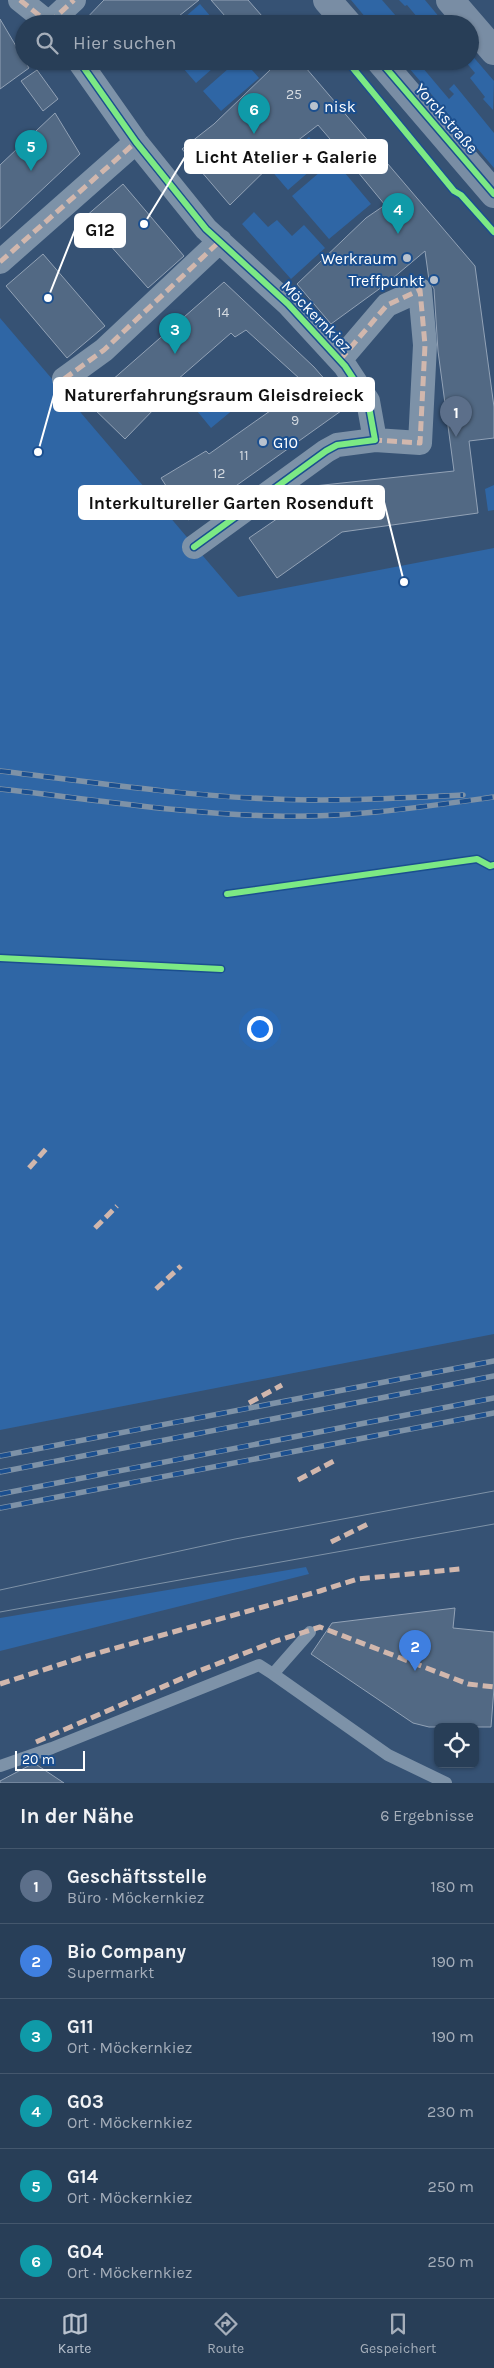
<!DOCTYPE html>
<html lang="de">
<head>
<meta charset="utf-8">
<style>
  body { margin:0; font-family:Karla,sans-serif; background:#344961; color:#f1f3f6 }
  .controls { position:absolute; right:15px; bottom:15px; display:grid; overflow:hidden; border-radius:8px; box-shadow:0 1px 4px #0004 }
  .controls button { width:45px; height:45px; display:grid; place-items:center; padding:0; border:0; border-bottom:1px solid #44576d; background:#283e57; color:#f1f3f6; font:25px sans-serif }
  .scale { position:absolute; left:15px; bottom:12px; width:70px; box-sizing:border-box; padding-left:5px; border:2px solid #fff; border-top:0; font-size:14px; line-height:18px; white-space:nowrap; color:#fff; -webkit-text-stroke:4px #1b4f8f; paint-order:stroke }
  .you { position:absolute; left:259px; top:1028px; width:18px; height:18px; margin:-12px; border:4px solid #fff; border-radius:50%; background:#1a73e8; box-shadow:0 0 0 8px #1a73e833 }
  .badge { display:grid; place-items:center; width:32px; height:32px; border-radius:50%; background:#b9c2ce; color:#fff; font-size:16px; font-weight:700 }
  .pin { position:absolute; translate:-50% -41px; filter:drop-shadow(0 1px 2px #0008) }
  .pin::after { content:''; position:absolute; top:26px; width:18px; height:15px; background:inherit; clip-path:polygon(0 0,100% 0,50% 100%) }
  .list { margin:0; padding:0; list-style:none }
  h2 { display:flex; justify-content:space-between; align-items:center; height:65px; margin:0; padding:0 20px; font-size:21px }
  h2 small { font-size:16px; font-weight:400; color:#a5aeba }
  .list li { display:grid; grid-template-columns:32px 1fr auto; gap:15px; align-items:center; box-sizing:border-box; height:75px; padding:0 20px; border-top:1px solid #44576d }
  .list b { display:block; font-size:19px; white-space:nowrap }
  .list p { margin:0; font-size:16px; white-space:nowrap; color:#a5aeba }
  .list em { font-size:16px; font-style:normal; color:#a5aeba }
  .icon { flex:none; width:28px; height:28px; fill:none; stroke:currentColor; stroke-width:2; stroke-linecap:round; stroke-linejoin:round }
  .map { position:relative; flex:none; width:494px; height:1783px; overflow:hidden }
  .search { position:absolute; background:#283e57; box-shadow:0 1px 4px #0004; left:15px; right:15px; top:15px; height:55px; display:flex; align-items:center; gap:12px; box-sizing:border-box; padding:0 18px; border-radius:28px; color:#a5aeba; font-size:19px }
  .sheet { height:515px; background:#283e57 }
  nav { display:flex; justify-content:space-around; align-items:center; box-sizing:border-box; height:70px; border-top:1px solid #44576d; background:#283e57; font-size:14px; color:#a5aeba }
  nav a { display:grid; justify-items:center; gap:2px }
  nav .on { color:#b9c2ce }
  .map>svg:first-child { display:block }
  .green { fill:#2f66a5 }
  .building { fill:#526984; stroke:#92a2b6 }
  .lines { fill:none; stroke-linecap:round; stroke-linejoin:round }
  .service { stroke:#7d92a8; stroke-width:12 }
  .minor { stroke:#7d92a8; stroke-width:24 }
  .secondary { stroke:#798da4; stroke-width:28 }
  .tram { stroke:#7e92a7; stroke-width:1 }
  .rail-casing { stroke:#7e92a7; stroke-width:5.5 }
  .rail { stroke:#1b4f8f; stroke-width:4; stroke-dasharray:11; stroke-linecap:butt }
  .quiet { stroke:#d1b7ad; stroke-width:5; stroke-dasharray:10 5; stroke-linecap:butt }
  .cycleway-casing { stroke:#1b4f8f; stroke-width:9 }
  .cycleway { stroke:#7ce984; stroke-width:6 }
  .poi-dot { fill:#b9c2ce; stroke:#1b4f8f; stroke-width:2 }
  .labels { text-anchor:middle; stroke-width:4; stroke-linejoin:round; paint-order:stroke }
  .number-label { font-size:14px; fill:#d4dae0 }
  .poi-label { font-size:16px; fill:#fff; stroke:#1b4f8f; text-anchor:start }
  .street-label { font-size:16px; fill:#fff; stroke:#1b4f8f }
  .leader { fill:none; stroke:#fff; stroke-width:2 }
  .callout-dot { fill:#fff; stroke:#1b4f8f; stroke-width:2 }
  .callout { fill:#fff; stroke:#fff; stroke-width:2 }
  .callout-label { font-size:18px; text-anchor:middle; font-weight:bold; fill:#111 }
</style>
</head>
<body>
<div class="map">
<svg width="494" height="1783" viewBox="0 0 494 1783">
  <rect width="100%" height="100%" fill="#365274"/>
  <path class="green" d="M 351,0 L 382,0 L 403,24 L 371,24 Z
    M 399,0 L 425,0 L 445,24 L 423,24 L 407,5 L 405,6 Z
    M 200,4 L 217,24 L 177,24 Z
    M 470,53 L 494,81 L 493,110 L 483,99 L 485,97 L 470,78 L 475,73 L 465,61 L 470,61 Z
    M 177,61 L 221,61 L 196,83 Z
    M 237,61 L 244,61 L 259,78 L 221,111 L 203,91 Z
    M 403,61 L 417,61 L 449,99 L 454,94 L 449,89 L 454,84 L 494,133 L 494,168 Z
    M 309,137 L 326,157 L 288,190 L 270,169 Z
    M 334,160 L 371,204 L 329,239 L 292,196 Z
    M 254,212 L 268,227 L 277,220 L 292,236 L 304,225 L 325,248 L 291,279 L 242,224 Z
    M 0,318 L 238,597 L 494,548 L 494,1334 L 0,1430 Z
    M 227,389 L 240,404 L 211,428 L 197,411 Z
    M 494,485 L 494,510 L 488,511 L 485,489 Z
    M 306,1567 L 309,1574 L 0,1651 L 0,1618 Z"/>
  <path class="building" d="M 104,0 L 199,0 L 169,24 L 81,24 Z
    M 211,0 L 248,0 L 269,24 L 232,24 Z
    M 0,19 L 29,68 L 0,89 Z
    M 263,61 L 300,61 L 475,266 L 494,407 L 494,438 L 469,441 L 478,513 L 342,532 L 277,578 L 249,538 L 284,514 L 281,510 L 314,486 L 454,471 L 438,351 L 434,289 L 429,280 L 425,251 L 386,284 L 331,324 L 297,284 L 366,218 L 385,205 L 348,160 L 318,125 L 288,148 L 230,205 L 182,149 L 214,124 L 270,70 Z
    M 37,70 L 58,99 L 43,111 L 21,81 Z
    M 55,113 L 80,154 L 0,229 L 0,165 Z
    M 123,184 L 184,256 L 148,288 L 85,217 Z
    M 43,254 L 105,326 L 67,358 L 6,286 Z
    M 224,282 L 314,367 L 348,406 L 188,520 L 161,478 L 206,451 L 209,454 L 287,399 L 284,395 L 300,379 L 246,330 L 235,337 L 231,333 L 154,400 L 158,405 L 125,439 L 87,402 Z
    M 455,1608 L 453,1628 L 494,1632 L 494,1688 L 491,1727 L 429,1727 L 413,1723 L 311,1654 L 332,1623 Z
    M 34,1763 L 64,1783 L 0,1783 L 0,1781 Z"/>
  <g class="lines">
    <path class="service" d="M 310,1632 L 273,1674 L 388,1755 L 446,1783
      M 0,1766 L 52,1748 L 259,1665 L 273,1674"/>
    <path class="minor" d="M 20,0 L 50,24
      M 49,23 L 74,0
      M 79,61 L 136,142 L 206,229 L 288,304 L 345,366 L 368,401 L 375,440 L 337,445 L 326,451 L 194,547
      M 0,262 L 136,142
      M 340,360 L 387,305 L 420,290 L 425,345 L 420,443 L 375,440
      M 64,379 L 104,350 L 220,241"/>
    <path class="secondary" d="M 327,0 L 348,24
      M 450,0 L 494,51
      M 380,61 L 494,194"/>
    <path class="tram" d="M 0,1590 L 235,1539 L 494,1491
      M 0,1612 L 494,1524"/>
    <g class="rail-casing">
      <path id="rail" d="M 0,771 C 91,782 183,796 275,799 C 337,802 401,798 463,795
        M 0,789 C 91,799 183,814 275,816 C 349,818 422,807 494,797
        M 0,1456 L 494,1361
        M 0,1472 L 494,1376
        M 0,1494 L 494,1398
        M 0,1508 L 494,1413"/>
    </g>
    <use href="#rail" class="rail"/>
    <path class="quiet" d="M 20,0 L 50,24
      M 49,23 L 74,0
      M 0,262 L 136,142
      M 340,360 L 387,305 L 420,290 L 425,345 L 420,443 L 375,440
      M 64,379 L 104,350 L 220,241
      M 29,1168 L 46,1149
      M 95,1228 L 117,1206
      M 156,1289 L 181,1266
      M 249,1403 L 282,1385
      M 298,1480 L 334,1461
      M 331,1542 L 368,1524
      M 0,1684 L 80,1658 L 320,1591 L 358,1579 L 460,1569
      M 36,1742 L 199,1671 L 276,1641 L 320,1627 L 468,1684 L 494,1687"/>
    <g class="cycleway-casing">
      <path id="cycleway" d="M 79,61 L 136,142 L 206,229 L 288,304 L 345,366 L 368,401 L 375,440 L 337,445 L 326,451 L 194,547
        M 347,61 L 454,191 L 461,195 L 494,232
        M 380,61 L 494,194
        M 227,894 L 477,859 L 490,866 L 494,865
        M 0,958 L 221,969"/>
    </g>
    <use href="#cycleway" class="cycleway"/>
  </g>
  <g class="poi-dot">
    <circle cx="314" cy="106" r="5"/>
    <circle cx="407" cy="258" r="5"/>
    <circle cx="434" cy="280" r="5"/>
    <circle cx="263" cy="442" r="5"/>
  </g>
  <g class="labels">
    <g class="number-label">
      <text x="294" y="99">25</text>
      <text x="223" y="317">14</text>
      <text x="295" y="425">9</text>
      <text x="244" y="460">11</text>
      <text x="219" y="478">12</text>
    </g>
    <g class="poi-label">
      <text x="324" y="112">nisk</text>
      <text x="397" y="264" text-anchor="end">Werkraum</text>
      <text x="424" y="286" text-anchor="end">Treffpunkt</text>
      <text x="273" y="448">G10</text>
    </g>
    <g class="street-label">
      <text transform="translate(447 118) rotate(49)" y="6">Yorckstraße</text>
      <text transform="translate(317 316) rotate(46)" y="6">Möckernkiez</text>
    </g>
  </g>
  <path class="leader" d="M144 224L185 157M48 298L75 230M38 452L54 395M404 582L384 502"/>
  <g class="callout-dot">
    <circle cx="144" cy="224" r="5"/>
    <circle cx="48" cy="298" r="5"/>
    <circle cx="38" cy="452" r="5"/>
    <circle cx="404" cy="582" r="5"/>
  </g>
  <g class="callout">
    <rect x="185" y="140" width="202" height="33" rx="5"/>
    <rect x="75" y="214" width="50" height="33" rx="5"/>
    <rect x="54" y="378" width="320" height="33" rx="5"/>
    <rect x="79" y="486" width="305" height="33" rx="5"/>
  </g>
  <g class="callout-label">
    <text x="286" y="163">Licht Atelier + Galerie</text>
    <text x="100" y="236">G12</text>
    <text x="214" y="401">Naturerfahrungsraum Gleisdreieck</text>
    <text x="231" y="509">Interkultureller Garten Rosenduft</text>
  </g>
</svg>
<div class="controls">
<button><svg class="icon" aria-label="locate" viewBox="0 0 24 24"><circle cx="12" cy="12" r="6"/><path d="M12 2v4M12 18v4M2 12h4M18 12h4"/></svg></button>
</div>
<div class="scale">20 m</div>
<div class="you"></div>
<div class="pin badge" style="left:456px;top:437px;background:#5c6f8a">1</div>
<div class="pin badge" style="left:415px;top:1671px;background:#3f7fe0">2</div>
<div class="pin badge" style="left:175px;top:354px;background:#0f9aa8">3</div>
<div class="pin badge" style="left:398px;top:234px;background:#0f9aa8">4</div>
<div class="pin badge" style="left:31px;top:171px;background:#0f9aa8">5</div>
<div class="pin badge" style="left:254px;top:134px;background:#0f9aa8">6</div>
<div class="search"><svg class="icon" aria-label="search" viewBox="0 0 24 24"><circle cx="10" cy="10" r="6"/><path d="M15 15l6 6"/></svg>Hier suchen</div>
</div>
<section class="sheet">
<h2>In der Nähe<small>6 Ergebnisse</small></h2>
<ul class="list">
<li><span class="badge" style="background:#5c6f8a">1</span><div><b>Geschäftsstelle</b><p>Büro · Möckernkiez</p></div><em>180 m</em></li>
<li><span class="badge" style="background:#3f7fe0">2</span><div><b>Bio Company</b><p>Supermarkt</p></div><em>190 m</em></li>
<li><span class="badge" style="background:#0f9aa8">3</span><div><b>G11</b><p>Ort · Möckernkiez</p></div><em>190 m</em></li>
<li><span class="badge" style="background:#0f9aa8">4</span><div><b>G03</b><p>Ort · Möckernkiez</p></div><em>230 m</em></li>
<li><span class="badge" style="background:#0f9aa8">5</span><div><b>G14</b><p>Ort · Möckernkiez</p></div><em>250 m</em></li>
<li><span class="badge" style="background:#0f9aa8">6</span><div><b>G04</b><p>Ort · Möckernkiez</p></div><em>250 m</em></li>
</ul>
</section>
<nav>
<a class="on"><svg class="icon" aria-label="map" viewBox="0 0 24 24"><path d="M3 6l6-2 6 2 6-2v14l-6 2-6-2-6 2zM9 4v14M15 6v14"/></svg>Karte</a>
<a><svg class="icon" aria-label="directions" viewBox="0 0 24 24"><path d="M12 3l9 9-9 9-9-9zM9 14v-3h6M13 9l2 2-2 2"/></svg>Route</a>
<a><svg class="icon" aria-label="saved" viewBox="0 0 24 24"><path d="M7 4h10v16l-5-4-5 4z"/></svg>Gespeichert</a>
</nav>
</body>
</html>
